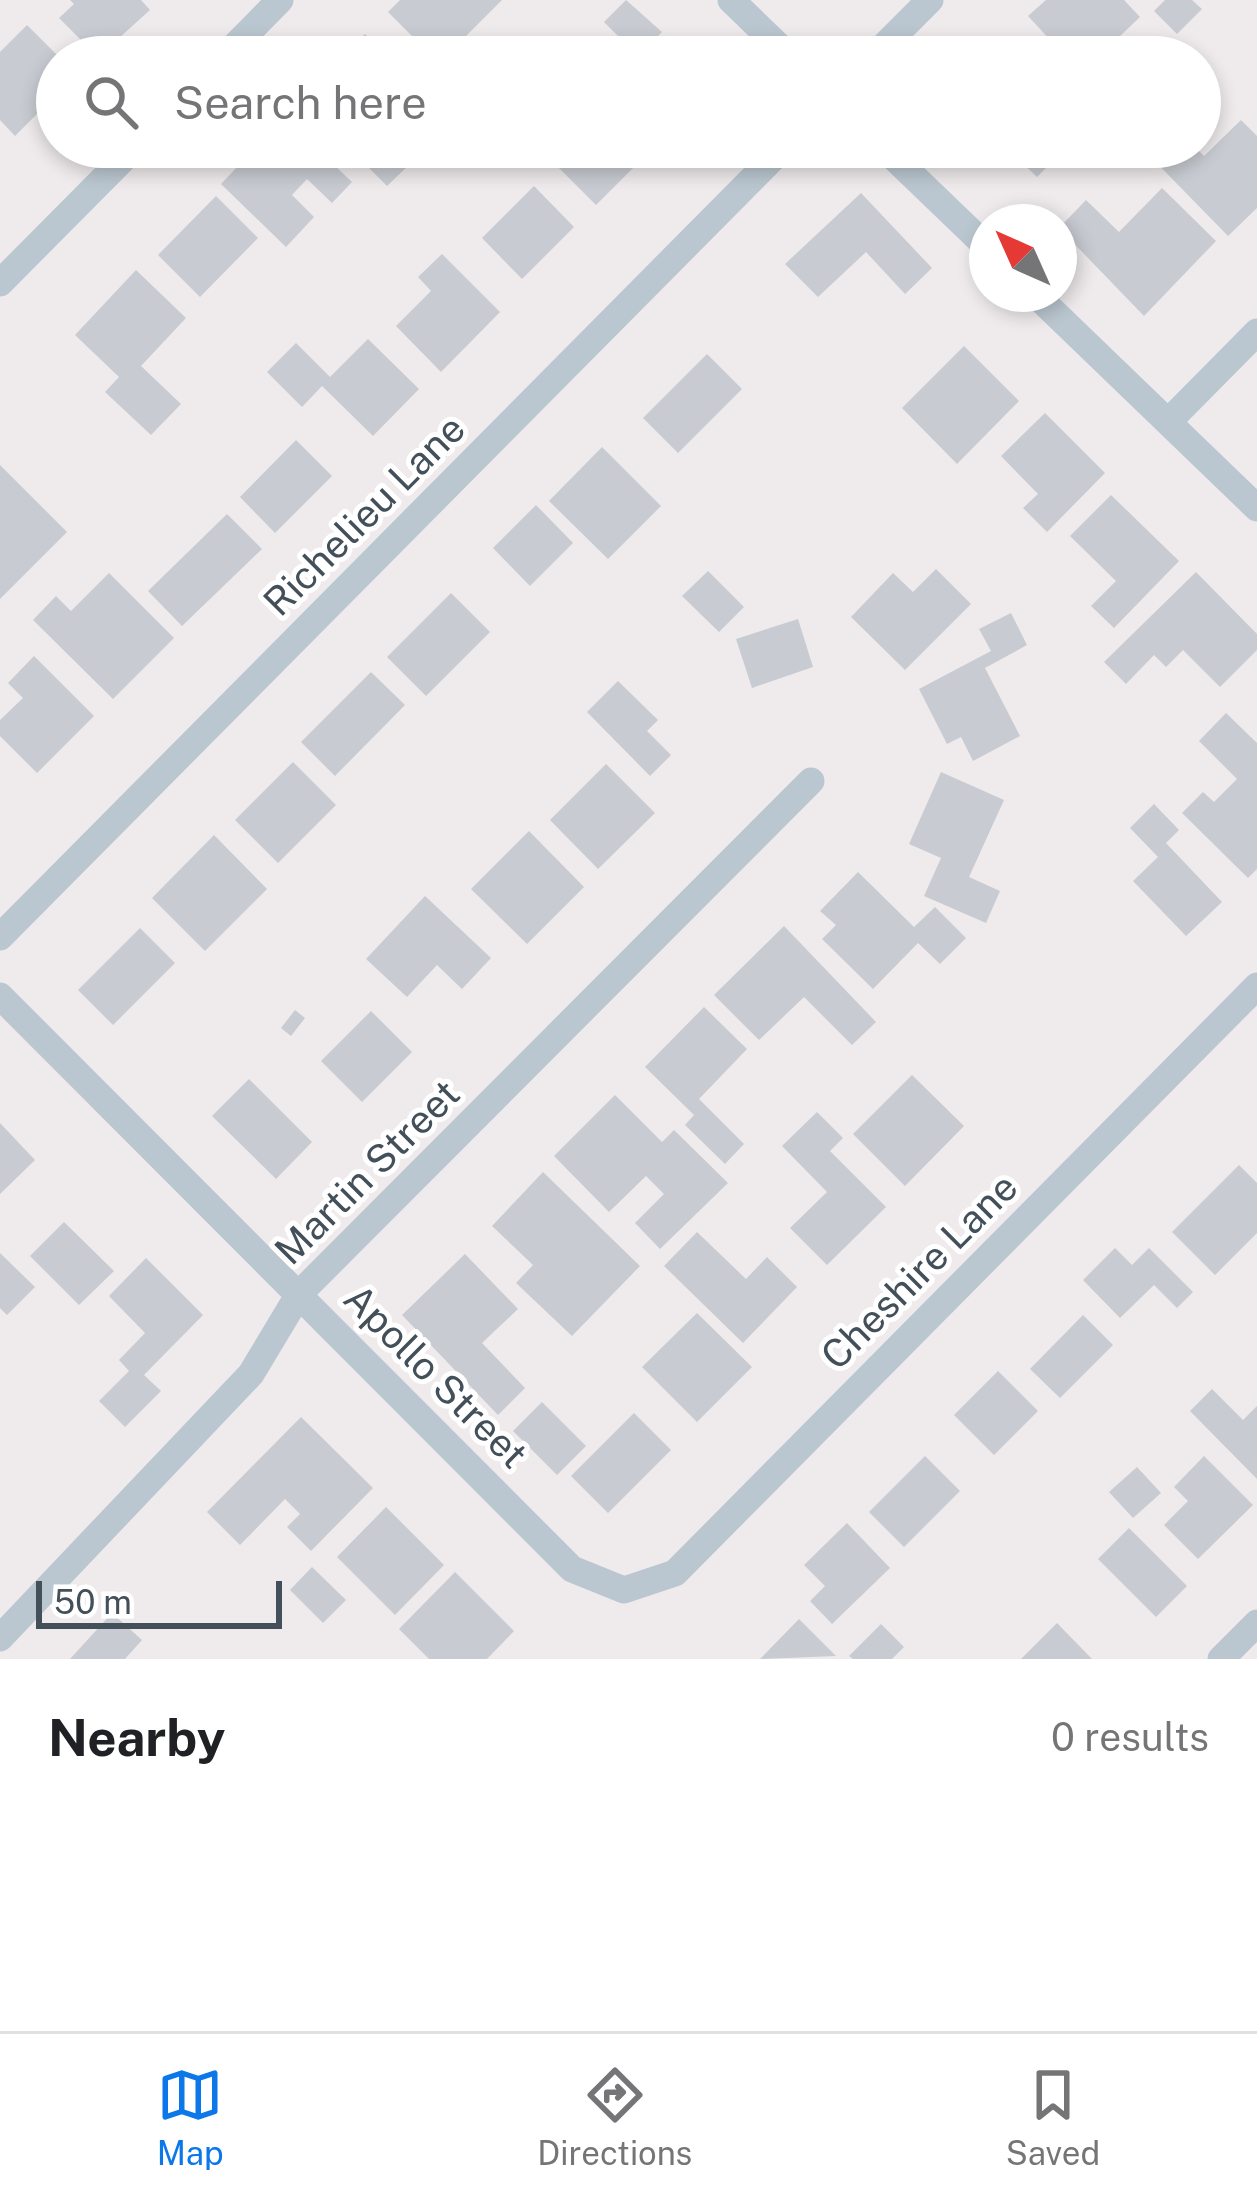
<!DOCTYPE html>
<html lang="en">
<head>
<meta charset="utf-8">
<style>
  body { margin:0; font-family:"Public Sans",sans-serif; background:#f2f2f2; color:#202124 }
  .compass { position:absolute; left:969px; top:204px; width:108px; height:108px; border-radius:50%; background:#fff; box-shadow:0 6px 18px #0003; rotate:315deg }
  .scale { position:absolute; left:36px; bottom:30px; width:246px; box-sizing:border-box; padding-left:12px; border:6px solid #43505a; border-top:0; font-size:33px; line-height:42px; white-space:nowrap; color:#43505a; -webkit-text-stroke:9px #fff; paint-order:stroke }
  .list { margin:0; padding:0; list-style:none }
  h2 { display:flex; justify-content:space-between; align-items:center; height:156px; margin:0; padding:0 48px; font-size:51px }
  h2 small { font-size:39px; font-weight:400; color:#757577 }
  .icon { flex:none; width:66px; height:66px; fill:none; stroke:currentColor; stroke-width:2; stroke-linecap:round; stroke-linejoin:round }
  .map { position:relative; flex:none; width:1257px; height:1659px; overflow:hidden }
  .search { position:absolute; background:#fff; box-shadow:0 6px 18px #0003; left:36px; right:36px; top:36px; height:132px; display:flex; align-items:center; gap:30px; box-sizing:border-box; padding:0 42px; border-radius:66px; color:#757577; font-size:45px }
  .sheet { height:372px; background:#fff }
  nav { display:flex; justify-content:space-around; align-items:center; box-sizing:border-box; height:168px; border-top:3px solid #e0e0e0; background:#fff; font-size:33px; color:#757577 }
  nav a { display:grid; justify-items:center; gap:6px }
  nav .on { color:#0b77e9 }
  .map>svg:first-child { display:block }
  .building { fill:#c8cbd1 }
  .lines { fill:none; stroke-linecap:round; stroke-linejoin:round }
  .minor { stroke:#bbc7d0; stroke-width:27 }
  .labels { text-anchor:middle; stroke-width:10; stroke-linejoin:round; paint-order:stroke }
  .street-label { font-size:39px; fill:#43505a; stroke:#fff }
</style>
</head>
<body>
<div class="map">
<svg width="1257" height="1659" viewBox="0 0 1257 1659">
  <rect width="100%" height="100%" fill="#efebec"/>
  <path class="building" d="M 70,0 L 141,0 L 150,10 L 98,57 L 59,18 L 74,4 Z
    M 400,0 L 502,0 L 445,57 L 433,57 L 388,12 Z
    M 626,0 L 662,32 L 638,56 L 604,22 Z
    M 1046,0 L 1124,0 L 1140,17 L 1098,57 L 1066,57 L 1028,16 Z
    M 1165,0 L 1192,0 L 1202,9 L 1177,34 L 1154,11 Z
    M 27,25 L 57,55 L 57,94 L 15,136 L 0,120 L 0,52 Z
    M 365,34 L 388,57 L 342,57 Z
    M 682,42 L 696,57 L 667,57 Z
    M 1018,45 L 1029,57 L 1006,57 Z
    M 1241,120 L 1257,136 L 1257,208 L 1228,236 L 1141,147 L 1195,147 L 1204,156 Z
    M 256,147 L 315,147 L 352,182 L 332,203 L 307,179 L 292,195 L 314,217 L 286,247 L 221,184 Z
    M 364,147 L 395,147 L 411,163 L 387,186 L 366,165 L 374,156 Z
    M 517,147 L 547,147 L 548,149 L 518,155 Z
    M 579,147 L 654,147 L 596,205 L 558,167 Z
    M 1006,147 L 1059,147 L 1063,151 L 1037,177 Z
    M 534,186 L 574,227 L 522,279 L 482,238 Z
    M 1162,188 L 1216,241 L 1144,316 L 1059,228 L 1086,200 L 1119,232 Z
    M 861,193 L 932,268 L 905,294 L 866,252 L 818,297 L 785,264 Z
    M 216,196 L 258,238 L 200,297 L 158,255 Z
    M 442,254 L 500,312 L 441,372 L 396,326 L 431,291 L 418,277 Z
    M 136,270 L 186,318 L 141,366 L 181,404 L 151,435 L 105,392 L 119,377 L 75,335 Z
    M 368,339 L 419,389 L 373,436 L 322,386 L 302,407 L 267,372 L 296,343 L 330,377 Z
    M 964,346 L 1019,401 L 957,464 L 902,408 Z
    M 707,354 L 742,389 L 678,453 L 643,418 Z
    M 1045,413 L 1105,473 L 1047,532 L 1023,508 L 1038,494 L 1001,456 Z
    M 296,440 L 332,476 L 275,533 L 240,497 Z
    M 602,447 L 661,506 L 608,559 L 549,501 Z
    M 0,465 L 67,532 L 0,599 Z
    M 1111,495 L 1179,561 L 1114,628 L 1091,606 L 1116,581 L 1070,536 Z
    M 536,505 L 573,543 L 530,586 L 493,548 Z
    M 227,514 L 262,549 L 182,626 L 148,591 Z
    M 936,569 L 971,604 L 905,670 L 851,617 L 893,573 L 913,592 Z
    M 708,571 L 744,607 L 719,632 L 682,596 Z
    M 1196,572 L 1257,634 L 1257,650 L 1220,687 L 1183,650 L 1166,667 L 1154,655 L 1126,684 L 1104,662 Z
    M 109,573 L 174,638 L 113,699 L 33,620 L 56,596 L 71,611 Z
    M 451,593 L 490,632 L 426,696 L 387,657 Z
    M 1011,613 L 1027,645 L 985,668 L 1020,736 L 973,761 L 961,737 L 947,744 L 919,689 L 991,651 L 979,629 Z
    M 798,619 L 813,667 L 752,688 L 736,639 Z
    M 34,656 L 94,716 L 37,773 L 0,736 L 0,720 L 23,698 L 8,683 Z
    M 371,672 L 405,705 L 335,776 L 301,742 Z
    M 618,681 L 658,720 L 647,731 L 671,755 L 650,776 L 587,712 Z
    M 1226,713 L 1257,743 L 1257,869 L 1248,878 L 1182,813 L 1203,792 L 1214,802 L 1237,779 L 1199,741 Z
    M 293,762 L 336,805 L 278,863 L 235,820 Z
    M 606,764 L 655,813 L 598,869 L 550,820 Z
    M 941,772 L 1004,800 L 969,877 L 1000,891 L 986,923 L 924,896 L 941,858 L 909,844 Z
    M 1154,804 L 1179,830 L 1166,843 L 1222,902 L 1186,936 L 1133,881 L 1158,857 L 1130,828 Z
    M 529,831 L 584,887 L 527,944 L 471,889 Z
    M 214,835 L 267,889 L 205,951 L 152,898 Z
    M 858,872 L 914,927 L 935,907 L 966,938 L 940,964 L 918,943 L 873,989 L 822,939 L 836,925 L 820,911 Z
    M 425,896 L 491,958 L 462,989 L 437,965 L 407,997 L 366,959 Z
    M 784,926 L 876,1022 L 852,1045 L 804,997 L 759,1040 L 714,995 Z
    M 140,928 L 175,963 L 113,1025 L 78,990 Z
    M 704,1007 L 747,1049 L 699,1099 L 744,1144 L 725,1164 L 685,1125 L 694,1115 L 645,1067 Z
    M 295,1010 L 305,1018 L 291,1036 L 281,1028 Z
    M 371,1011 L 412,1052 L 362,1102 L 321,1061 Z
    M 912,1075 L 964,1126 L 905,1186 L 853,1134 Z
    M 249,1079 L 312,1142 L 276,1179 L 212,1116 Z
    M 615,1095 L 662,1142 L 674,1130 L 728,1183 L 660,1249 L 635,1223 L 664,1194 L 646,1176 L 609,1212 L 554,1156 Z
    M 817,1112 L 843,1138 L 830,1151 L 886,1207 L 827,1265 L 790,1228 L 827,1192 L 782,1146 Z
    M 0,1123 L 35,1160 L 0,1194 Z
    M 1239,1165 L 1257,1183 L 1257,1233 L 1215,1275 L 1172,1232 Z
    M 543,1172 L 640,1266 L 572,1336 L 516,1283 L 533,1265 L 492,1226 Z
    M 64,1222 L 114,1271 L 79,1305 L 30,1256 Z
    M 697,1232 L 746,1279 L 767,1257 L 797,1287 L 743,1343 L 664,1266 Z
    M 1115,1248 L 1132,1265 L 1149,1248 L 1193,1292 L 1177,1308 L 1154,1285 L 1120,1318 L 1083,1280 Z
    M 0,1253 L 35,1287 L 7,1315 L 0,1308 Z
    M 465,1254 L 518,1309 L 482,1343 L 525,1388 L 498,1415 L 402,1315 Z
    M 146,1258 L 203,1315 L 144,1375 L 161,1391 L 125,1427 L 99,1401 L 129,1371 L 119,1360 L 145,1333 L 109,1296 Z
    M 697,1313 L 752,1367 L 697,1422 L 642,1367 Z
    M 1083,1315 L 1113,1345 L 1060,1398 L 1030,1369 Z
    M 998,1371 L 1038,1411 L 994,1455 L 954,1415 Z
    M 1212,1389 L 1243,1420 L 1257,1406 L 1257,1479 L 1190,1411 Z
    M 542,1402 L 586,1446 L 557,1475 L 513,1431 Z
    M 634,1413 L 671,1450 L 608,1513 L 571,1476 Z
    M 301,1417 L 373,1488 L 311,1551 L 287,1527 L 300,1514 L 285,1499 L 240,1545 L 207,1512 Z
    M 925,1456 L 960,1491 L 904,1547 L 869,1512 Z
    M 1204,1456 L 1253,1505 L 1198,1559 L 1164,1525 L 1188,1501 L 1174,1487 Z
    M 1137,1467 L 1161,1493 L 1133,1518 L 1109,1492 Z
    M 386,1507 L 444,1565 L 395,1615 L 337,1557 Z
    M 847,1523 L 890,1568 L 832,1624 L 810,1601 L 825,1586 L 804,1565 Z
    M 1129,1528 L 1187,1586 L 1156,1617 L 1098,1559 Z
    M 312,1567 L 346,1600 L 323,1623 L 290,1590 Z
    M 455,1572 L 514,1631 L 487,1659 L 429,1659 L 399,1629 Z
    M 112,1613 L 142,1640 L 125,1659 L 70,1659 Z
    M 799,1619 L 836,1656 L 760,1659 Z
    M 1057,1623 L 1092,1659 L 1021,1659 Z
    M 881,1624 L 904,1647 L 892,1659 L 853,1659 L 849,1656 Z"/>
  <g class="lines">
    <path class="minor" d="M 731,0 L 790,57
      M 224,57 L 280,0
      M 873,57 L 930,0
      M 883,147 L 987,247
      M 0,283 L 135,147
      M 1035,294 L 1257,508
      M 1168,422 L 1257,332
      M 0,937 L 784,147
      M 0,996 L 572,1569 L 624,1590 L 675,1573 L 1257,986
      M 0,1638 L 251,1374 L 299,1294 L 811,781
      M 1221,1659 L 1257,1623"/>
  </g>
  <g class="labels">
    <g class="street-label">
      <text transform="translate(364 515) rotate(-45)" y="14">Richelieu Lane</text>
      <text transform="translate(367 1172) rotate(-45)" y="14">Martin Street</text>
      <text transform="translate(919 1271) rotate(-45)" y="14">Cheshire Lane</text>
      <text transform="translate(436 1376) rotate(45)" y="14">Apollo Street</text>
    </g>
  </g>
</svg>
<svg class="compass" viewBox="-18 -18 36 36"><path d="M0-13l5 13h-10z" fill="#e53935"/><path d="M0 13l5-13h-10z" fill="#757577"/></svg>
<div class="scale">50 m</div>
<div class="search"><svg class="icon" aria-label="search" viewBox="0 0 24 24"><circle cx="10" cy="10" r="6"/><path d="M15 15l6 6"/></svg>Search here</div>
</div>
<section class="sheet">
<h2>Nearby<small>0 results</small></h2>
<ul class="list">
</ul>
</section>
<nav>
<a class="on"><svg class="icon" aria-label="map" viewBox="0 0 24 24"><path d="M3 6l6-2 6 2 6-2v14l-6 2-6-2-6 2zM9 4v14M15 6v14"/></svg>Map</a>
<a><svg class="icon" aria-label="directions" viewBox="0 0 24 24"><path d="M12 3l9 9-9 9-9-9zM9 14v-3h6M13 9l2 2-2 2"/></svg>Directions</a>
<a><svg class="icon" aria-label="saved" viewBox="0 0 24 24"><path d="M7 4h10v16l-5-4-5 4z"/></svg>Saved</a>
</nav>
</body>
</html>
